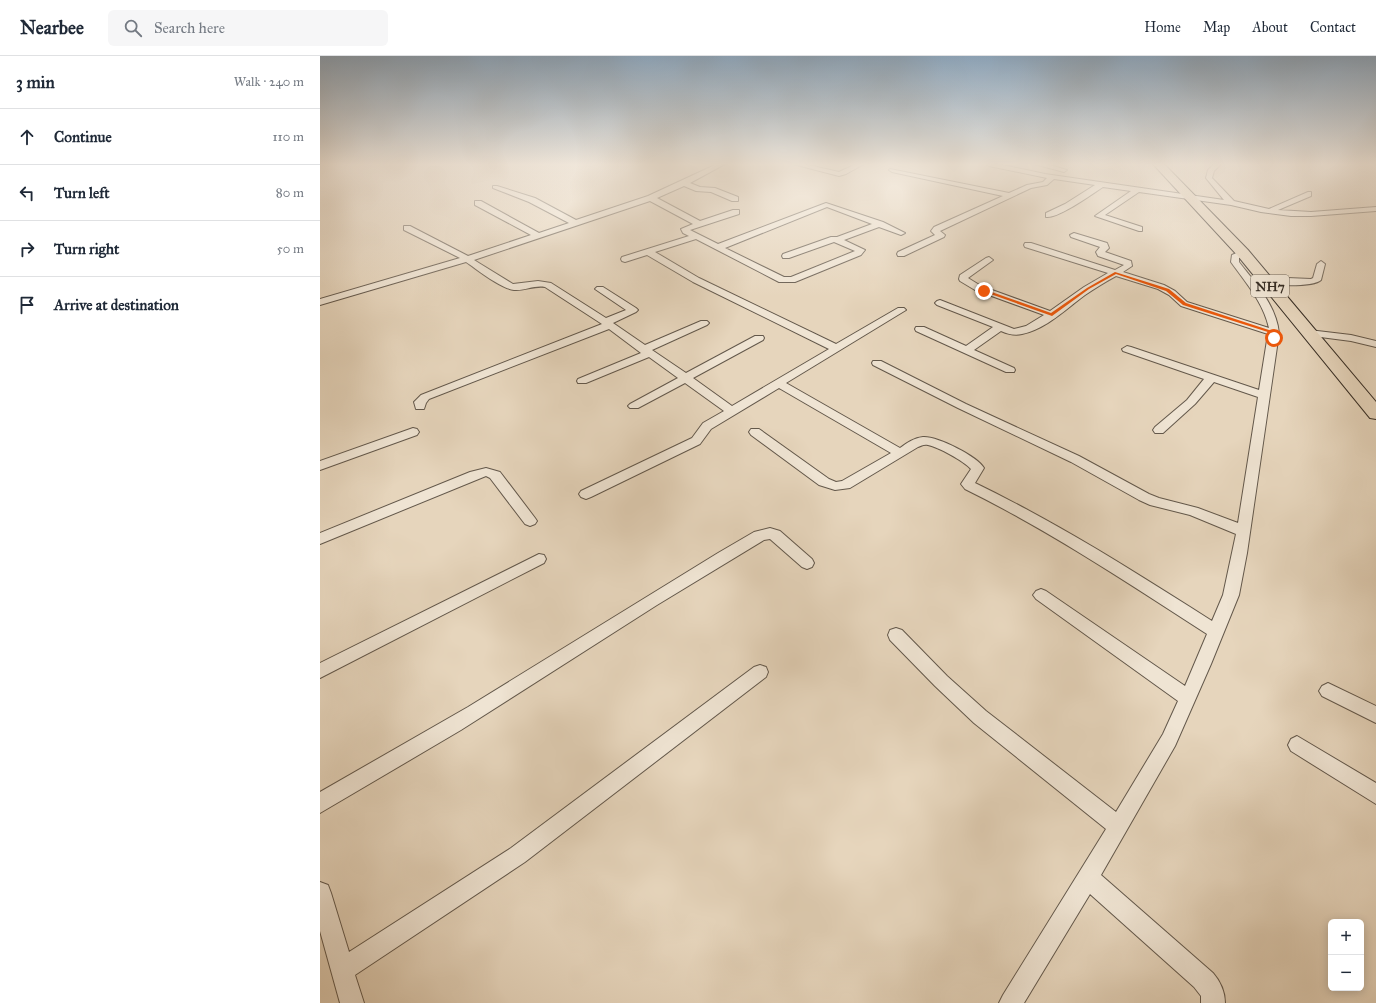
<!DOCTYPE html>
<html lang="en">
<head>
<meta charset="utf-8">
<style>
  body { margin:0; font-family:"IM FELL Great Primer",serif; background:#f6f6f7; color:#1f2937 }
  .controls { position:absolute; right:12px; bottom:12px; display:grid; overflow:hidden; border-radius:6px; box-shadow:0 2px 10px #0003 }
  .controls button { width:36px; height:36px; display:grid; place-items:center; padding:0; border:0; border-bottom:1px solid #e0e1e3; background:#fff; color:#1f2937; font:20px sans-serif }
  .stop { position:absolute; width:12px; height:12px; margin:-9px; border:3px solid #ea580c; border-radius:50%; background:#fff }
  .stop.end { background:#ea580c; border-color:#fff; box-shadow:0 1px 4px #0008 }
  .list { margin:0; padding:0; list-style:none }
  h2 { display:flex; justify-content:space-between; align-items:center; height:52px; margin:0; padding:0 16px; font-size:17px }
  h2 small { font-size:13px; font-weight:400; color:#747a83 }
  .list li { display:grid; grid-template-columns:26px 1fr auto; gap:12px; align-items:center; box-sizing:border-box; height:56px; padding:0 16px; border-top:1px solid #e0e1e3 }
  .list b { display:block; font-size:15px; white-space:nowrap }
  .list em { font-size:13px; font-style:normal; color:#747a83 }
  .icon { flex:none; width:22px; height:22px; fill:none; stroke:currentColor; stroke-width:2; stroke-linecap:round; stroke-linejoin:round }
  .map { position:relative; flex:none; width:1056px; height:947px; overflow:hidden }
  header { display:flex; align-items:center; gap:24px; box-sizing:border-box; height:56px; padding:0 20px; background:#fff; border-bottom:1px solid #e0e1e3 }
  header strong { font-size:19px }
  nav { display:flex; gap:22px; margin-inline-start:auto; font-size:14px }
  .search { width:280px; height:36px; background:#f6f6f7; display:flex; align-items:center; gap:10px; box-sizing:border-box; padding:0 14px; border-radius:6px; color:#747a83; font-size:15px }
  main { display:flex }
  aside { flex:1; background:#fff }
  .map>svg:first-child { display:block }
  .lines { fill:none; stroke-linecap:round; stroke-linejoin:round }
  .street-casing { stroke:#63584b; stroke-width:2 }
  .highway-casing { stroke:#372e25; stroke-width:2 }
  .street { fill:#efe4d3; fill-rule:evenodd }
  .highway { fill:#e6d5bc; fill-rule:evenodd }
  .route { fill:#ea580c }
  .labels { text-anchor:middle; stroke-width:3; stroke-linejoin:round; paint-order:stroke }
  .shield { fill:#efe4d3; stroke:#6e6559; stroke-width:1 }
  .shield-label { font-size:13px; font-weight:bold; fill:#372e25 }
</style>
</head>
<body>
<header>
<strong>Nearbee</strong>
<div class="search"><svg class="icon" aria-label="search" viewBox="0 0 24 24"><circle cx="10" cy="10" r="6"/><path d="M15 15l6 6"/></svg>Search here</div>
<nav><a>Home</a><a>Map</a><a>About</a><a>Contact</a></nav>
</header>
<main>
<aside>
<h2>3 min<small>Walk · 240 m</small></h2>
<ul class="list">
<li><svg class="icon" aria-label="ahead" viewBox="0 0 24 24"><path d="M12 20V5M6 11l6-6 6 6"/></svg><div><b>Continue</b></div><em>110 m</em></li>
<li><svg class="icon" aria-label="left" viewBox="0 0 24 24"><path d="M17 20v-9H6M10 6l-5 5 5 5"/></svg><div><b>Turn left</b></div><em>80 m</em></li>
<li><svg class="icon" aria-label="right" viewBox="0 0 24 24"><path d="M7 20v-9h11M14 6l5 5-5 5"/></svg><div><b>Turn right</b></div><em>50 m</em></li>
<li><svg class="icon" aria-label="arrive" viewBox="0 0 24 24"><path d="M6 21V4h12l-3 4 3 4H6"/></svg><div><b>Arrive at destination</b></div></li>
</ul>
</aside>
<div class="map">
<svg width="1056" height="947" viewBox="0 0 1056 947">
  <rect width="100%" height="100%" fill="#e6d5bc"/>
  <filter id="stains"><feTurbulence type="fractalNoise" baseFrequency=".005" numOctaves="4"/><feColorMatrix values="0 0 0 0 .2 0 0 0 0 .09 0 0 0 0 .02 0 0 0 .5 -.17"/></filter>
  <radialGradient id="worn" r=".72"><stop offset=".6" stop-color="#630" stop-opacity="0"/><stop offset="1" stop-color="#630" stop-opacity=".3"/></radialGradient>
  <g class="lines">
    <g class="street-casing">
      <path id="street" d="M 397,108 L 405,108 L 370,127 L 380,131 L 395,132 L 418,141 L 418,145 L 412,145 L 391,136 L 376,135 L 364,130 L 337,142 L 380,165 L 413,154 L 419,154 L 419,158 L 370,174 L 398,188 L 506,147 L 563,166 L 585,177 L 581,179 L 559,171 L 524,184 L 545,194 L 541,199 L 475,226 L 459,226 L 376,183 L 335,196 L 379,222 L 516,288 L 578,252 L 584,252 L 586,254 L 466,327 L 580,392 C 587,387 594,382 603,381 C 617,380 657,400 664,412 L 655,427 C 738,467 815,516 892,565 L 903,539 L 916,478 L 870,459 L 830,449 L 819,444 L 751,406 L 638,352 L 553,309 L 552,307 L 553,305 L 561,305 L 646,348 L 759,400 L 829,438 L 839,442 L 878,452 L 918,467 L 938,341 L 894,326 L 875,348 L 843,377 L 835,377 L 833,374 L 835,371 L 867,344 L 884,323 L 803,295 L 802,293 L 807,290 L 811,291 L 939,334 L 948,278 L 861,250 L 849,239 L 838,233 L 796,220 C 785,226 775,232 765,239 C 746,253 726,273 702,278 C 694,280 688,278 681,275 L 654,294 L 694,312 L 695,314 L 694,316 L 686,316 L 596,275 L 595,273 L 596,271 L 604,271 L 646,290 L 673,271 L 617,249 L 615,247 L 617,245 L 620,244 L 694,273 L 706,270 L 724,259 L 655,234 L 640,225 L 639,223 L 640,219 L 666,202 L 669,201 L 673,204 L 648,222 L 661,230 L 730,255 L 764,231 L 788,217 L 705,191 L 704,189 L 705,187 L 711,187 L 795,214 L 804,209 L 778,200 L 776,196 L 780,191 L 751,181 L 750,179 L 754,177 L 787,187 L 789,192 L 785,196 L 811,205 L 812,210 L 803,216 L 844,229 L 855,235 L 867,246 L 949,272 C 943,246 926,227 911,206 L 912,199 L 923,194 L 927,197 L 919,202 L 919,206 C 936,228 956,249 959,277 L 927,497 L 919,539 L 891,608 L 855,690 L 781,819 L 893,917 C 900,925 905,936 905,947 L 881,947 L 881,940 L 874,931 L 770,838 L 704,947 L 679,947 L 683,939 L 786,773 L 654,667 L 615,630 L 570,584 L 568,579 L 570,574 L 576,572 L 582,574 L 627,620 L 666,655 L 796,756 L 843,678 L 858,645 L 716,543 L 713,539 L 716,535 L 721,533 L 726,535 L 865,630 L 887,578 C 808,527 730,475 645,433 L 641,428 L 651,413 C 644,405 618,391 608,389 C 604,388 601,390 598,391 L 530,432 L 515,434 L 499,429 L 431,379 L 429,376 L 431,373 L 439,373 L 509,423 L 516,426 L 522,425 L 571,397 L 459,332 L 391,373 L 380,388 L 271,441 L 266,443 L 261,441 L 259,438 L 261,435 L 372,382 L 383,367 L 404,355 L 365,327 L 318,352 L 310,352 L 308,350 L 310,348 L 358,322 L 329,301 L 266,327 L 258,327 L 257,325 L 258,323 L 321,297 L 289,273 L 109,343 L 106,347 L 104,353 L 96,353 L 94,346 L 101,339 L 282,268 L 225,231 C 214,229 205,235 194,234 C 180,232 158,214 146,206 L 0,249 L 0,243 L 140,202 L 84,174 L 84,170 L 90,170 L 148,200 L 211,179 L 155,149 L 155,145 L 161,145 L 219,177 L 249,167 L 209,146 L 173,132 L 173,130 L 177,130 L 215,142 L 256,164 L 328,140 ZM 330,145 L 373,168 L 361,173 L 363,177 L 369,180 L 302,201 L 301,203 L 302,205 L 305,206 L 327,199 L 373,226 L 509,293 L 412,350 L 373,322 L 443,284 L 444,282 L 443,280 L 435,280 L 366,317 L 332,294 L 387,269 L 389,267 L 387,265 L 381,265 L 325,289 L 293,267 L 316,256 L 318,254 L 316,252 L 283,231 L 277,231 L 275,233 L 306,254 L 286,262 L 231,227 L 218,225 L 193,228 L 154,204 ZM 507,151 L 552,168 L 517,181 L 511,181 L 463,198 L 462,200 L 463,202 L 469,202 L 514,186 L 535,195 L 471,221 L 464,221 L 405,192 Z
        M 473,108 L 484,108 L 519,116 L 536,108 L 544,108 L 526,118 L 519,120 Z
        M 666,108 L 678,108 L 725,118 L 904,144 L 886,122 L 888,114 L 894,108 L 901,108 L 894,115 L 892,122 L 914,145 L 949,153 L 988,136 L 991,136 L 991,140 L 958,154 L 991,156 L 1056,151 L 1056,155 L 991,160 L 971,160 L 941,156 L 911,149 L 819,136 L 785,159 L 822,171 L 822,175 L 819,175 L 775,160 L 811,135 L 783,131 C 772,138 738,163 726,161 L 726,157 L 745,148 L 775,129 L 734,123 L 727,129 L 711,132 L 620,175 L 625,179 L 624,181 L 584,200 L 578,200 L 577,198 L 578,196 L 615,179 L 611,175 L 614,171 L 683,140 L 572,116 L 569,114 L 570,113 L 689,137 L 707,129 L 723,126 L 727,122 L 669,110 Z
        M 714,108 L 726,108 L 747,114 L 744,116 Z
        M 1001,205 L 1005,208 L 1001,224 C 994,231 947,231 941,224 L 945,221 L 991,223 L 993,222 L 997,208 Z
        M 989,274 L 1031,279 L 1056,285 L 1056,291 L 1031,285 L 985,279 L 984,277 L 985,275 Z
        M 93,372 L 97,373 L 99,376 L 97,379 L 0,414 L 0,405 Z
        M 166,412 L 180,416 L 215,462 L 217,465 L 215,468 L 210,470 L 205,468 L 170,422 L 166,420 L 0,488 L 0,477 L 150,416 Z
        M 450,472 L 460,475 L 492,503 L 494,507 L 492,511 L 487,513 L 482,511 L 450,483 L 444,484 L 337,549 L 141,674 L 0,757 L 0,736 L 148,651 L 398,497 L 434,476 Z
        M 219,498 L 224,499 L 226,503 L 224,507 L 0,622 L 0,607 Z
        M 440,609 L 446,611 L 448,616 L 446,621 L 205,806 L 35,919 L 44,947 L 20,947 L 0,875 L 0,826 L 8,829 L 11,837 L 29,896 L 191,792 L 434,611 Z
        M 1008,627 L 1056,650 L 1056,667 L 1002,640 L 999,635 L 1002,630 Z
        M 977,680 L 1056,727 L 1056,748 L 971,695 L 968,689 L 971,683 Z"/>
    </g>
    <g class="highway-casing">
      <path id="highway" d="M 833,108 L 844,108 L 928,194 L 1056,346 L 1056,363 L 1050,362 L 918,200 Z"/>
    </g>
    <use href="#street" class="street"/>
    <use href="#highway" class="highway"/>
  </g>
  <linearGradient id="sky" x2="0" y2="1"><stop stop-color="#8faac2"/><stop offset="0.45" stop-color="#f4ece1"/><stop offset="1" stop-color="#f4ece1" stop-opacity="0"/></linearGradient>
  <rect width="1056" height="241" fill="url(#sky)"/>
  <path class="route" d="M 795,216 L 849,233 L 866,247 L 955,276 L 956,282 L 952,283 L 951,277 L 863,249 L 846,235 L 796,218 L 769,233 L 732,260 L 662,235 L 666,234 L 731,257 L 767,232 Z"/>
  <g class="labels">
    <rect class="shield" x="931" y="219" width="38" height="22" rx="3"/>
    <g class="shield-label">
      <text x="950" y="235">NH7</text>
    </g>
  </g>
  <rect width="100%" height="100%" filter="url(#stains)"/>
  <rect width="100%" height="100%" fill="url(#worn)"/>
</svg>
<div class="controls">
<button>+</button>
<button>−</button>
</div>
<div class="stop" style="left:954px;top:282px"></div>
<div class="stop end" style="left:664px;top:235px"></div>
</div>
</main>
</body>
</html>
